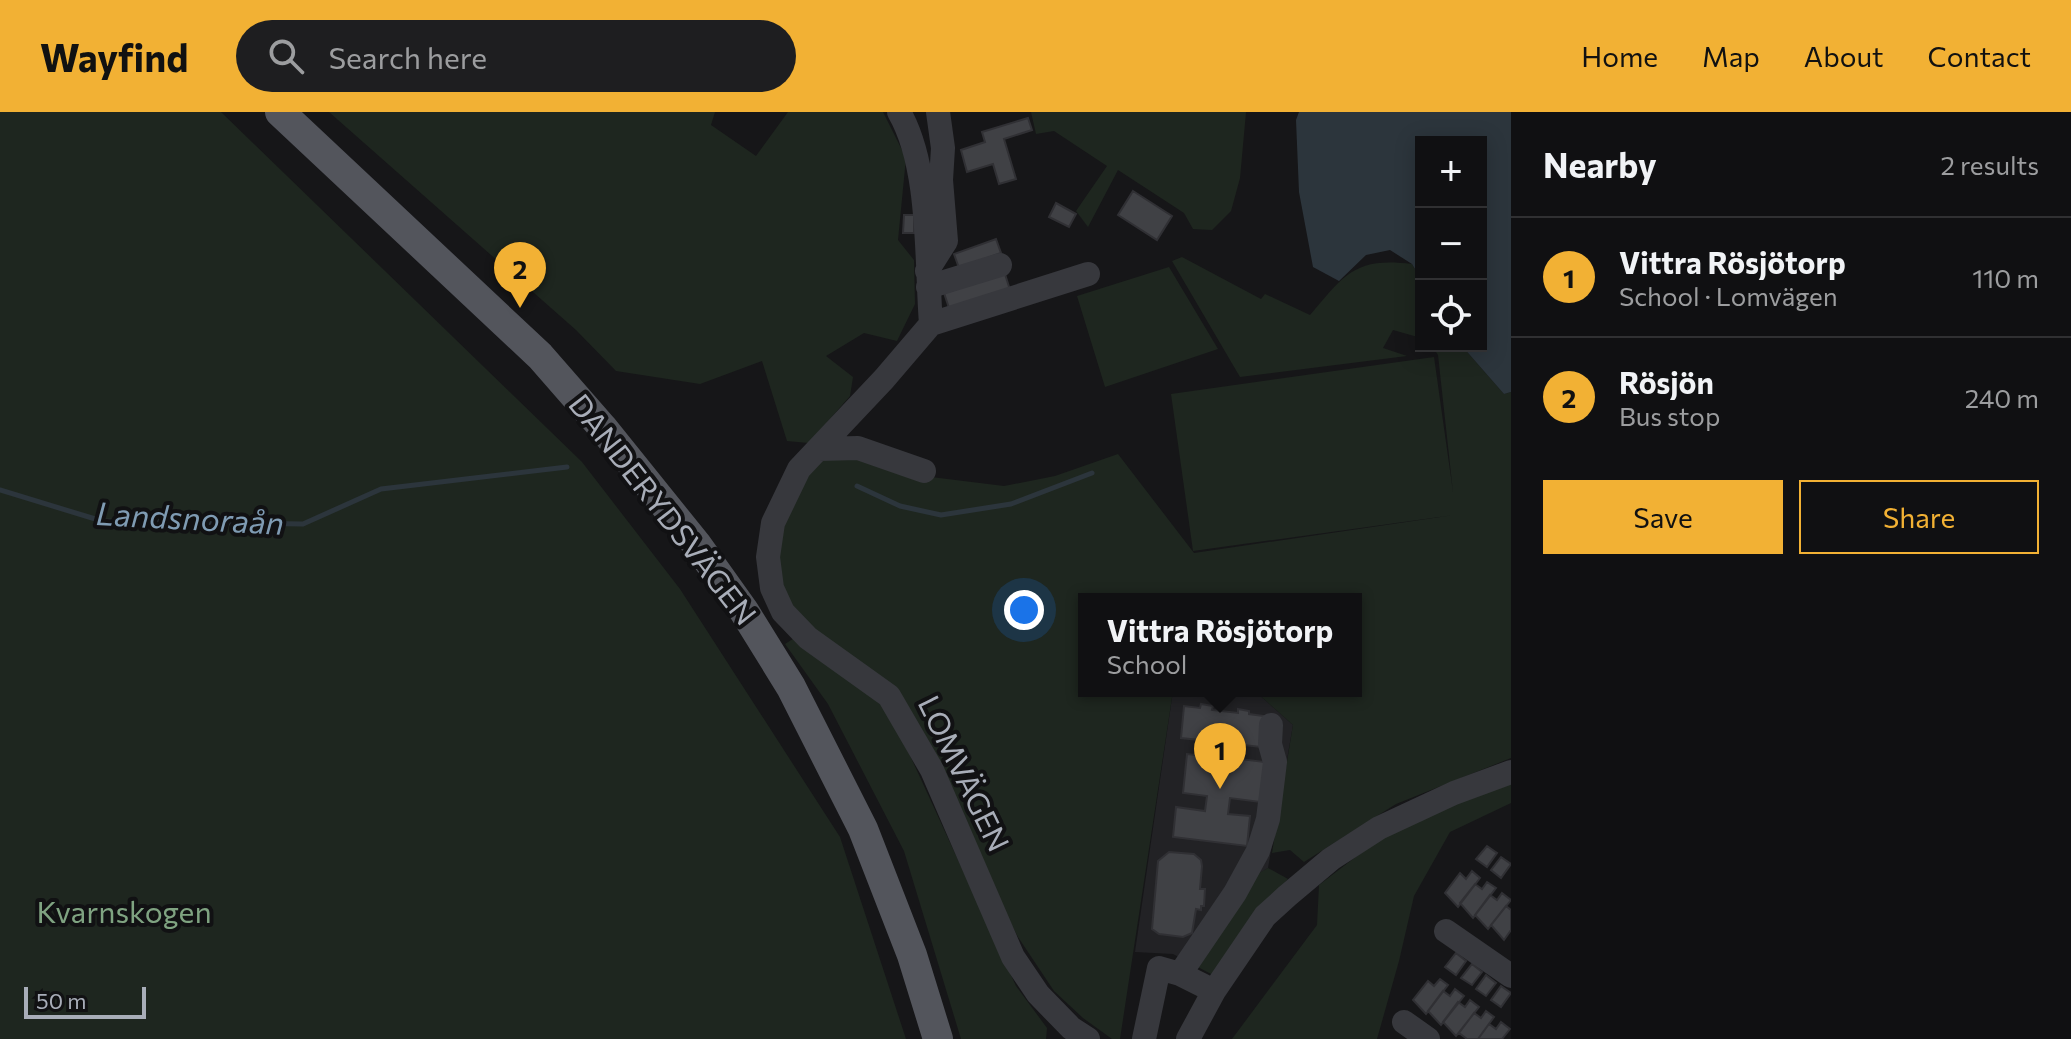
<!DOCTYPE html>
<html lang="en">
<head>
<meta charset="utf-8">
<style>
  body { margin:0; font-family:Commissioner,sans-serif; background:#1e1e20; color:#f1f3f6 }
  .controls { position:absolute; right:24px; top:24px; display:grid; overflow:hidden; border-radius:0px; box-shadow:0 4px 20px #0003 }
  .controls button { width:72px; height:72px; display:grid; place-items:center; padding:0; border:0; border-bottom:2px solid #303032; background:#101012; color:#f1f3f6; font:40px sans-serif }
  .scale { position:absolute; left:24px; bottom:20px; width:122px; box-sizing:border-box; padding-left:8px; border:4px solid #a8adb8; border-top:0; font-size:22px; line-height:28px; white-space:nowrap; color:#a8adb8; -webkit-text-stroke:6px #111113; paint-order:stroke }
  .you { position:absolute; left:1024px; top:498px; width:28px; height:28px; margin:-20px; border:6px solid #fff; border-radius:50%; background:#1a73e8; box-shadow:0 0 0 12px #1a73e833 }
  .badge { display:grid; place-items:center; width:52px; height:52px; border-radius:50%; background:#f2b134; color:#111; font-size:26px; font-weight:700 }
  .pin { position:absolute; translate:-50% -66px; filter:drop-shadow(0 2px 4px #0008) }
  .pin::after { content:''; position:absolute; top:42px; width:28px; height:24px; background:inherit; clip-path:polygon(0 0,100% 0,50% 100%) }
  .popup { position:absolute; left:1078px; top:481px; width:284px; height:104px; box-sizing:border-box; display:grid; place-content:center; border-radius:0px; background:#101012; filter:drop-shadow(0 2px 6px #0005); font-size:26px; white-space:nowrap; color:#9c9d9f }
  .popup b { font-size:30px; color:#f1f3f6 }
  .popup::after { content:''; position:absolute; left:50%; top:100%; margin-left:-16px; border:16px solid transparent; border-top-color:#101012 }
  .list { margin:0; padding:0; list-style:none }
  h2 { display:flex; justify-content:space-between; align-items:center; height:104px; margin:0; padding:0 32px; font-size:34px }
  h2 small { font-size:26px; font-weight:400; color:#9c9d9f }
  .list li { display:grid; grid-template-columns:52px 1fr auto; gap:24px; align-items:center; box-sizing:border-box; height:120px; padding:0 32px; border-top:2px solid #303032 }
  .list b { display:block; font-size:30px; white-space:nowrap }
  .list p { margin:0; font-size:26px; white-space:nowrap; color:#9c9d9f }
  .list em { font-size:26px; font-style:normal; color:#9c9d9f }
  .actions { display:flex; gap:16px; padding:24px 32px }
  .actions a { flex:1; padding:18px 0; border:2px solid #f2b134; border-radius:0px; text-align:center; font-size:28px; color:#f2b134 }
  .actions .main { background:#f2b134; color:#111 }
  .icon { flex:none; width:44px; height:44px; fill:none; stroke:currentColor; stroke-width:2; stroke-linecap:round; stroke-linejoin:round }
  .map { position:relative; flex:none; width:1511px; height:927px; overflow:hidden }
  header { display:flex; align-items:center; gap:48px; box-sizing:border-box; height:112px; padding:0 40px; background:#f2b134; color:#111 }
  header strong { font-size:38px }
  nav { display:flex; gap:44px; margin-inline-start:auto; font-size:28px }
  .search { width:560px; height:72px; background:#1e1e20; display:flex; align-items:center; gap:20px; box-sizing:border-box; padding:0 28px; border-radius:44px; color:#9c9d9f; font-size:30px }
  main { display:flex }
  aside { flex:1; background:#101012 }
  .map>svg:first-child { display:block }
  .built { fill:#222225 }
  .green { fill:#1e261f }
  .water { fill:#2c353c }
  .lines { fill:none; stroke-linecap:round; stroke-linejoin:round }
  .stream { stroke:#2c353c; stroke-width:5 }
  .building { fill:#404145; stroke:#303034; stroke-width:2 }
  .minor { stroke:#37383d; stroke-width:24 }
  .major { stroke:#53555c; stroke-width:30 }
  .labels { text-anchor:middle; stroke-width:8; stroke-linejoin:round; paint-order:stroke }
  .street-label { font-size:30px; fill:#a8adb8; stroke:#111113 }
  .park-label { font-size:30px; fill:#7fa381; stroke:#111113 }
  .water-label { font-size:32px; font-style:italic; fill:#7f9bb3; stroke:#111113 }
</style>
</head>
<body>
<header>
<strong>Wayfind</strong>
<div class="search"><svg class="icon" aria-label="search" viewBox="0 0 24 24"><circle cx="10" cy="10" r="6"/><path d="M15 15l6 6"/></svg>Search here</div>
<nav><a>Home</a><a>Map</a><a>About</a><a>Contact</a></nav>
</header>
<main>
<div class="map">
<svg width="1511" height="927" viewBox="0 0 1511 927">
  <rect width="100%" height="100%" fill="#161618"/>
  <path class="built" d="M 1173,579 L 1255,579 L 1293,613 L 1268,756 L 1254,765 L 1194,853 L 1173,842 L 1135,840 Z"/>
  <path class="green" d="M 0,0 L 221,0 L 582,350 L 680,477 L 840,725 L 906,927 L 0,927 Z
    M 329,0 L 715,0 L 711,13 L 756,44 L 788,0 L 883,0 L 906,46 L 898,128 L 914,148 L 915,192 L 897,229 L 864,221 L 826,244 L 853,265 L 850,284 L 809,331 L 787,329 L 762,249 L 700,272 L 616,259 L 576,218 Z
    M 1031,0 L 1246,0 L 1240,66 L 1231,99 L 1212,118 L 1193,117 L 1184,101 L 1118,58 L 1088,115 L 1076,99 L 1107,54 L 1054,19 L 1036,22 Z
    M 1182,145 L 1261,187 L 1265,182 L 1310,203 C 1345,162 1355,145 1412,152 L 1421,167 L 1421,226 L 1393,218 L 1383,236 L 1407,244 L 1240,265 L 1172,149 Z
    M 1169,155 L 1218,237 L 1105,275 L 1077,184 Z
    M 1432,234 L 1462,234 L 1504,282 L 1511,280 L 1511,646 L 1396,692 L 1304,750 L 1290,738 L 1272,741 L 1293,613 L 1255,579 L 1356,579 L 1356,487 L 1084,487 L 1084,579 L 1173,579 L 1120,927 L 1112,927 L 1083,906 L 1054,879 L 1018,825 L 891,578 L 798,505 L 781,471 L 773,429 L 810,358 L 824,348 L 859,345 L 923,364 L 1004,374 L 1055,364 L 1118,342 L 1194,441 L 1454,403 L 1193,439 L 1171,282 L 1434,245 L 1453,380 L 1438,243 Z
    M 796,525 L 890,600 L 1016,874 L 1047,916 L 1046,927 L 961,927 L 904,739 L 828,592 L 785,532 Z
    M 1511,671 L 1511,691 L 1450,720 L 1414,784 L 1399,849 L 1377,927 L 1232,927 L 1317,813 L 1319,773 L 1374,731 L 1424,704 Z
    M 1268,756 L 1288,767 L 1249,807 L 1213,863 L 1194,853 L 1254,764 Z"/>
  <path class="water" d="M 1299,0 L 1511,0 L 1511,280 L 1504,282 L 1462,234 L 1481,234 L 1481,30 L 1421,30 L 1421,167 L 1412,152 L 1390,138 L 1366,143 L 1339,169 L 1313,155 L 1299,80 L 1296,8 Z"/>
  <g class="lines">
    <path class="stream" d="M 857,374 L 900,394 L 941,403 L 1011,392 L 1092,361
      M 0,378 L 102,409 L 303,412 L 381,377 L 567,355"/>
  </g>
  <path class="building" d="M 1028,6 L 1032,18 L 1004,27 L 1016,67 L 999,72 L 993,52 L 967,60 L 961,38 L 985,30 L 982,20 Z
    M 1133,79 L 1172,104 L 1157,128 L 1118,103 Z
    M 1056,91 L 1076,102 L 1069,115 L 1049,105 Z
    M 904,103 L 914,103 L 914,121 L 903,121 Z
    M 996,127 L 1001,141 L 959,156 L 954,142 Z
    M 1005,162 L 1010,178 L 949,196 L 944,181 Z
    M 1201,592 L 1213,594 L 1212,598 L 1238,601 L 1238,597 L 1249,599 L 1249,602 L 1264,604 L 1261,635 L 1225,631 L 1223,645 L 1265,650 L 1260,690 L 1230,686 L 1228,702 L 1250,704 L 1247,734 L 1173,725 L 1176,695 L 1205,699 L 1207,684 L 1183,681 L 1187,642 L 1215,645 L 1217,630 L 1181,626 L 1184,594 L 1200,596 Z
    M 1487,734 L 1497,741 L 1487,755 L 1476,747 Z
    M 1169,740 L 1194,742 L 1201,748 L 1202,754 L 1200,777 L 1205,777 L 1204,794 L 1201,794 L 1201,798 L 1196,797 L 1192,821 L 1183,825 L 1159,822 L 1152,817 L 1158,749 Z
    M 1501,745 L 1511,752 L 1501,766 L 1491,758 Z
    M 1472,759 L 1480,766 L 1458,795 L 1445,781 L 1460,761 L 1466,767 Z
    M 1487,770 L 1496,776 L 1473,806 L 1460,791 L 1475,772 L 1482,777 Z
    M 1502,781 L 1511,788 L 1488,817 L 1475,803 L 1490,783 L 1497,788 Z
    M 1506,794 L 1511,798 L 1511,818 L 1504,828 L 1491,813 Z
    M 1456,841 L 1466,849 L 1456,863 L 1445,855 Z
    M 1472,852 L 1482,860 L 1472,873 L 1461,866 Z
    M 1486,863 L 1496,871 L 1486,884 L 1476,877 Z
    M 1440,867 L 1448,873 L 1426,902 L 1413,888 L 1428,869 L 1434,874 Z
    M 1501,874 L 1511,881 L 1501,895 L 1491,888 Z
    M 1455,877 L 1464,884 L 1441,913 L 1428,899 L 1443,879 L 1450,884 Z
    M 1470,888 L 1479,895 L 1456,924 L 1443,910 L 1458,890 L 1465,895 Z
    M 1486,899 L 1494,905 L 1478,927 L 1467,927 L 1459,921 L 1474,901 L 1481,906 Z
    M 1501,910 L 1510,917 L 1502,927 L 1478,927 L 1489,912 L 1496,917 Z"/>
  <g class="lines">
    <path class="minor" d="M 899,0 C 931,55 926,149 931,212
      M 927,159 L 946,129 L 941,68 L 943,36 L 938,0
      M 928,175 L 1000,153
      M 818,337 L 858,336 L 924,359
      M 1446,819 L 1511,864
      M 1180,862 L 1235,781 L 1258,739 L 1268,707 L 1275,650 L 1270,632 L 1271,613
      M 1404,910 L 1428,927
      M 1088,927 L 1071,916 L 1038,882 L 1013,845 L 932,658 L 889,584 L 808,526 L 783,500 L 772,476 L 768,445 L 773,411 L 799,357 L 884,267 L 931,212 L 1088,162
      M 1144,927 L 1159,856 L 1180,862 L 1214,879
      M 1188,927 L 1214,879 L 1265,804 L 1287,784 L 1331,747 L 1379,716 L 1454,681 L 1511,660"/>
    <path class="major" d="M 280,0 L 540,244 L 602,315 L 697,433 L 744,499 L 791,575 L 863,717 L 912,843 L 938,927"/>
  </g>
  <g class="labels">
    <g class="street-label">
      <text transform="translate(662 398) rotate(52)" y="10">DANDERYDSVÄGEN</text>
      <text transform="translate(963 662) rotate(64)" y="10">LOMVÄGEN</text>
    </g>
    <g class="park-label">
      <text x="124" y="811">Kvarnskogen</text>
    </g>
    <g class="water-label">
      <text transform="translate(190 407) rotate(3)" y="11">Landsnoraån</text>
    </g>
  </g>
</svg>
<div class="controls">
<button>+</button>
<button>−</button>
<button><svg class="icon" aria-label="locate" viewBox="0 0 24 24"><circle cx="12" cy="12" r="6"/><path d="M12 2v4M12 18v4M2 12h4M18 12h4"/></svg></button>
</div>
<div class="scale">50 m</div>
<div class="you"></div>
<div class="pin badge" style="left:1220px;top:677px">1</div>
<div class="popup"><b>Vittra Rösjötorp</b>School</div>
<div class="pin badge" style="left:520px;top:196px">2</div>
</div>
<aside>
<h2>Nearby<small>2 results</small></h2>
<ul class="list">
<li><span class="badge">1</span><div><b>Vittra Rösjötorp</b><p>School · Lomvägen</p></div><em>110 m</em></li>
<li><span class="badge">2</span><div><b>Rösjön</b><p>Bus stop</p></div><em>240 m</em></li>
</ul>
<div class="actions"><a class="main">Save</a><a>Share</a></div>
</aside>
</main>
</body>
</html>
